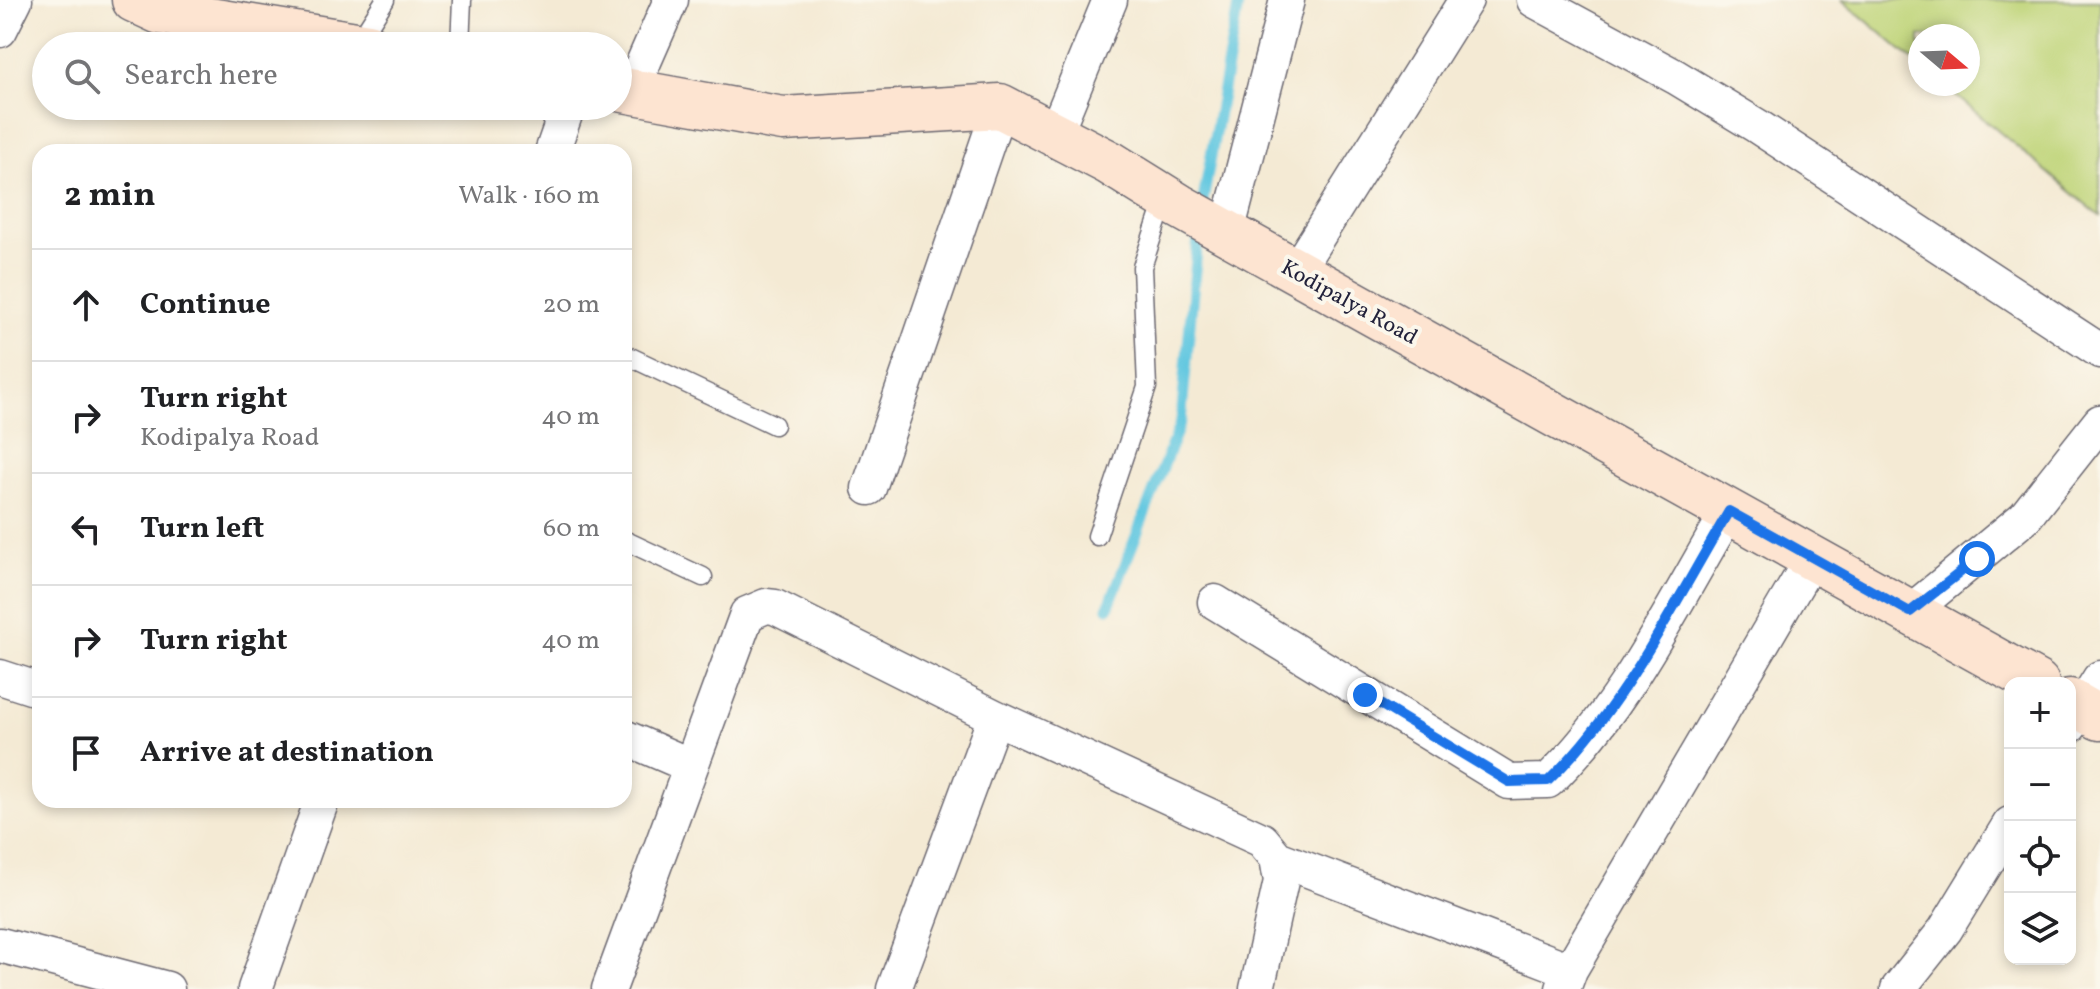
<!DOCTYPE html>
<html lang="en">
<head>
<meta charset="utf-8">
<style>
  body { margin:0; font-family:Vollkorn,serif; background:#f6f6f6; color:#202124 }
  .controls { position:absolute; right:24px; bottom:24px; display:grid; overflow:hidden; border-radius:16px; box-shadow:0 4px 12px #0003 }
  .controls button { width:72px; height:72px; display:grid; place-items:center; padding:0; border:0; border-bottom:2px solid #e0e0e0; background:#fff; color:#202124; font:40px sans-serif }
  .compass { position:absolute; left:1908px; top:24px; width:72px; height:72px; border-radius:50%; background:#fff; box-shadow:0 4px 12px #0003; rotate:109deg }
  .stop { position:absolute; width:24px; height:24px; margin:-18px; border:6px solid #1a73e8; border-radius:50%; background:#fff }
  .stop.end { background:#1a73e8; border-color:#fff; box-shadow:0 2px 8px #0008 }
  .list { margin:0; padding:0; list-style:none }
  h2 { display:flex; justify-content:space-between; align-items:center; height:104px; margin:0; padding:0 32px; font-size:34px }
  h2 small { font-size:26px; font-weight:400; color:#757577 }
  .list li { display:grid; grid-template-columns:52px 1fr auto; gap:24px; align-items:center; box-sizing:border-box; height:112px; padding:0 32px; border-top:2px solid #e0e0e0 }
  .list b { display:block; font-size:30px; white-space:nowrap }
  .list p { margin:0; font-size:26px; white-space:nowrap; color:#757577 }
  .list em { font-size:26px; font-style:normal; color:#757577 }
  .icon { flex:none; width:44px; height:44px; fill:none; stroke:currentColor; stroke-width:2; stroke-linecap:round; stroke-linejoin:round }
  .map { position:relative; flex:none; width:2100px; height:989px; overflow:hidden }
  .search { position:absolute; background:#fff; box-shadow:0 4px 12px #0003; left:32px; top:32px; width:600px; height:88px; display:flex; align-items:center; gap:20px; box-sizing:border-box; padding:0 28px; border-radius:44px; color:#757577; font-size:30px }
  .panel { position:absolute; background:#fff; box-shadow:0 4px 12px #0003; left:32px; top:144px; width:600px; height:664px; border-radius:24px }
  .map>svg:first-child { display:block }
  .green { fill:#bfd478; stroke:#707b5a; stroke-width:2 }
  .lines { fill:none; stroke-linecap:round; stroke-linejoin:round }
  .stream { stroke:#62c7e0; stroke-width:11 }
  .lane-casing { stroke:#6c6871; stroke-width:21 }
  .street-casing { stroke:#6c6871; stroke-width:37 }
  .secondary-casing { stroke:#6c6871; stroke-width:47 }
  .lane { stroke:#fff; stroke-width:18 }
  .street { stroke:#fff; stroke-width:34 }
  .secondary { stroke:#fde4d1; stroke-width:44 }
  .route { stroke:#1a73e8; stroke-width:10 }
  .labels { text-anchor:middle; stroke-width:8; stroke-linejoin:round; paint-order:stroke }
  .street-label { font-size:22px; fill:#22223b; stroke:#fbf7ec }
</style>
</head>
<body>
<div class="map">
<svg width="2100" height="989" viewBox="0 0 2100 989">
  <rect width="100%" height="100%" fill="#fbf7ec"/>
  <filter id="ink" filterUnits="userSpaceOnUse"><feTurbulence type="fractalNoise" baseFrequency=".0125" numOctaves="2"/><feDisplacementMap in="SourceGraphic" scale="16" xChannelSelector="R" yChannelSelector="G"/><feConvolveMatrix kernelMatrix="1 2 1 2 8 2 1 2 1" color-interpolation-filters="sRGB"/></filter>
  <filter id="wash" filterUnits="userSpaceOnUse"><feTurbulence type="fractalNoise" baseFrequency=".006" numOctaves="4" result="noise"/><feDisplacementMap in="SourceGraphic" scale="32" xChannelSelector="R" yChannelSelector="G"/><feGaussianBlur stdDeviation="1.8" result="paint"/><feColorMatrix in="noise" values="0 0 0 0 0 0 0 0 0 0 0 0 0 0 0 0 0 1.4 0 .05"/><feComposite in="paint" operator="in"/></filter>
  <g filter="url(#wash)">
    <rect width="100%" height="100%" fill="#f4ead4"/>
    <path class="green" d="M 1842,0 L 2100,0 L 2100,216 L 1942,84 L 1968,84 L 1968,36 L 1920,36 L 1920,66 Z"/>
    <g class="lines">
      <path class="stream" d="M 1202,206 L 1239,0
        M 1108,608 L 1181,421 L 1199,227"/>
    </g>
  </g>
  <g filter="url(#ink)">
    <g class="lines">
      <g class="lane-casing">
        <path id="lane" d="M 357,44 L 385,0
          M 460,46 L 462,0
          M 624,354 L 774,425
          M 1097,536 L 1147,387 L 1142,267 L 1165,198
          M 624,540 L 703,577"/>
      </g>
      <g class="street-casing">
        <path id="street" d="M 1534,0 L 1676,77 L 1757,126 L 2100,351
          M 0,30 L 15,0
          M 631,91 L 671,0
          M 1054,136 L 1110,0
          M 552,152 L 568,106
          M 1227,232 L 1287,0
          M 1296,271 L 1466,0
          M 869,488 L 1000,106
          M 1215,602 L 1509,782 L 1548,781 C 1625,707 1674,603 1729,511
          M 1910,612 L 2025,517 L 2100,422
          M 0,677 L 40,690
          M 2070,726 L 2100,678
          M 624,737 L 691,766
          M 1277,858 L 1570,970
          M 0,945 L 167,989
          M 255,989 L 322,800
          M 609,989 L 747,614 L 766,606 L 775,607 L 995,717 L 1262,840 L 1277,858 L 1281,881 L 1257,989
          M 894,989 L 995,717
          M 1563,989 L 1570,970 L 1812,558
          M 1898,989 L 1945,930 L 2010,824"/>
      </g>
      <g class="secondary-casing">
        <path id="secondary" d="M 134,0 L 160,12 L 368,46
          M 618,89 L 783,119 L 1000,106 L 1110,163 L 1179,206 L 2037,683
          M 2070,701 L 2100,718"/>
      </g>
      <use href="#lane" class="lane"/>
      <use href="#street" class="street"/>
      <use href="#secondary" class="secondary"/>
    </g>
  </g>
  <g class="lines" filter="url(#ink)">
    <path class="route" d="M 1365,695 L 1509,782 L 1548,781 C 1624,708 1675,602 1729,511 L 1910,612 L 1977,559"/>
  </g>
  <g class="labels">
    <g class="street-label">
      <text transform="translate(1350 301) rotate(29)" y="8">Kodipalya Road</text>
    </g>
  </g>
</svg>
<div class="controls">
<button>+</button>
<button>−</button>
<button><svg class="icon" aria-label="locate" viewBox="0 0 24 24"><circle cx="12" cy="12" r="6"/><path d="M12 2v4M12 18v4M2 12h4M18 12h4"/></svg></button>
<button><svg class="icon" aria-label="layers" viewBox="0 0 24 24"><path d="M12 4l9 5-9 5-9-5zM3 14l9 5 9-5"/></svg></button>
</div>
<svg class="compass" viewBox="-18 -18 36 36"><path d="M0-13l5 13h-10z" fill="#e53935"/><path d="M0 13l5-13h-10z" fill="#757577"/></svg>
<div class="stop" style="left:1977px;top:559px"></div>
<div class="stop end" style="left:1365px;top:695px"></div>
<div class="search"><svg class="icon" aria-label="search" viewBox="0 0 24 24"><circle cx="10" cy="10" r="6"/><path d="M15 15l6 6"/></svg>Search here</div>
<section class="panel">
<h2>2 min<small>Walk · 160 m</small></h2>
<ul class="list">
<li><svg class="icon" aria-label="ahead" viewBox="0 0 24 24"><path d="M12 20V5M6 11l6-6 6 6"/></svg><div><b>Continue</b></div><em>20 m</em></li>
<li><svg class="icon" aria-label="right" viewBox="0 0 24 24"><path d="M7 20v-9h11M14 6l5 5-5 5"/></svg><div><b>Turn right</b><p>Kodipalya Road</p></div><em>40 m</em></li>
<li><svg class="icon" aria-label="left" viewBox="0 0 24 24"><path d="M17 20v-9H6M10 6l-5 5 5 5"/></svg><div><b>Turn left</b></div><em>60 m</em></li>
<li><svg class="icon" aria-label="right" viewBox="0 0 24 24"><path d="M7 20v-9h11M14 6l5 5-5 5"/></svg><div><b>Turn right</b></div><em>40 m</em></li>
<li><svg class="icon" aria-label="arrive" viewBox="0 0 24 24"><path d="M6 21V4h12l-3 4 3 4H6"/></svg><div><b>Arrive at destination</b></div></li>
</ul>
</section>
</div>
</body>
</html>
